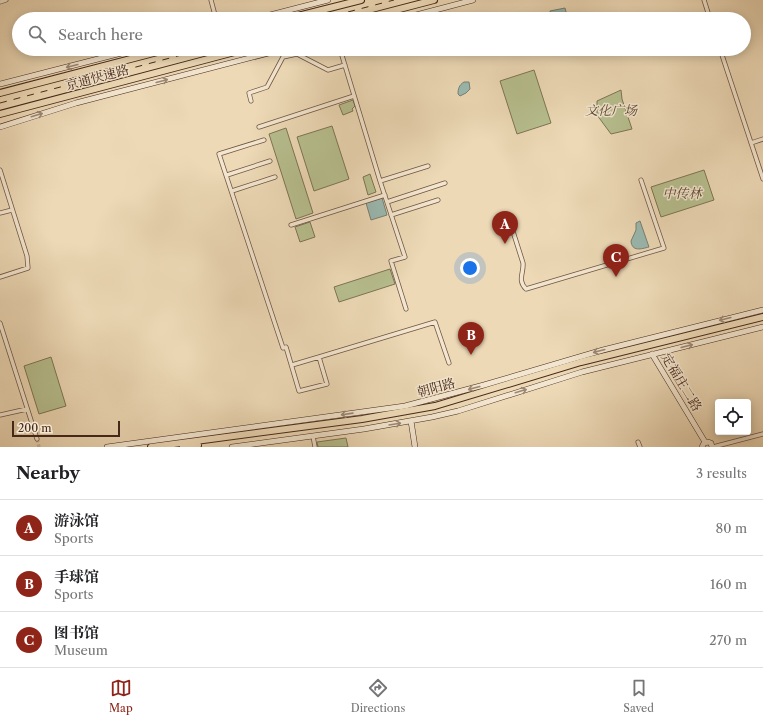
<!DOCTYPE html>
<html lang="en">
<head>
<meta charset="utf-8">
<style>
  body { margin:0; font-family:"Libre Caslon Text","Noto Serif SC",serif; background:#f6f6f6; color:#202124 }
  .controls { position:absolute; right:12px; bottom:12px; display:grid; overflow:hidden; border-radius:4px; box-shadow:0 2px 10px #0003 }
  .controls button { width:36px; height:36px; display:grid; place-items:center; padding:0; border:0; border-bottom:1px solid #e0e0e0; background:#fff; color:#202124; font:20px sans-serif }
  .scale { position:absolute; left:12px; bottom:10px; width:108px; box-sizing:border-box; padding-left:4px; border:2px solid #462818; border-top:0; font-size:11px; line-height:14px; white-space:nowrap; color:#462818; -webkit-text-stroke:3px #f3e6d0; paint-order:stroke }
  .you { position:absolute; left:470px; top:268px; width:14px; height:14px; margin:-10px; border:3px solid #fff; border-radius:50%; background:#1a73e8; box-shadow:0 0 0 6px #1a73e833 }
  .badge { display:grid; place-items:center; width:26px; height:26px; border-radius:50%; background:#8f2418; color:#fff; font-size:13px; font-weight:700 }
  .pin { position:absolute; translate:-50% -33px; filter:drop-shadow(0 1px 2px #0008) }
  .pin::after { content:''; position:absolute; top:21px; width:14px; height:12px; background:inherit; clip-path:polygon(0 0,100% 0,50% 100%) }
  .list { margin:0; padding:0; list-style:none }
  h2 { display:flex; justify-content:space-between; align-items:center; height:52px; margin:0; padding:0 16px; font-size:17px }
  h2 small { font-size:13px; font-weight:400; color:#757577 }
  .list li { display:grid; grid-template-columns:26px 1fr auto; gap:12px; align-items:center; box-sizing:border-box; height:56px; padding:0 16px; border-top:1px solid #e0e0e0 }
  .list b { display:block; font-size:15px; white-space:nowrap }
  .list p { margin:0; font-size:13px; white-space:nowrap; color:#757577 }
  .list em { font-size:13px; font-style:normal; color:#757577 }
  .icon { flex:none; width:22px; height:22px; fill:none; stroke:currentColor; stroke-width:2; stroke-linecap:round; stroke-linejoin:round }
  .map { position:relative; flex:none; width:763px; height:447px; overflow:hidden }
  .search { position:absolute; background:#fff; box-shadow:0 2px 10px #0003; left:12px; right:12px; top:12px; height:44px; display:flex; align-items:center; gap:10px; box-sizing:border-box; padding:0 14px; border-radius:22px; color:#757577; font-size:15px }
  .sheet { height:220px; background:#fff }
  nav { display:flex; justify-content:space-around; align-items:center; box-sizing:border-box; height:56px; border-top:1px solid #e0e0e0; background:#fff; font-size:11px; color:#757577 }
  nav a { display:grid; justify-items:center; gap:2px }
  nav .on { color:#8f2418 }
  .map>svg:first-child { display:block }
  .green { fill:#b7bf8f; stroke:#7e7454 }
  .water { fill:#9abab2; stroke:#788074 }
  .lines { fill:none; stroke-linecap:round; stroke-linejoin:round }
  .street-tunnel { stroke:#ccb696; stroke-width:3.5; stroke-dasharray:3.5 2; stroke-linecap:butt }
  .street-casing { stroke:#705440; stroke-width:5 }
  .secondary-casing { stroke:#462818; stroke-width:6 }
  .highway-casing { stroke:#462818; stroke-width:8 }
  .street { stroke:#f3e6d0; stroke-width:3.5 }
  .secondary { stroke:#f3e6d0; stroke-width:5 }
  .highway { stroke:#edd9b6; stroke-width:6 }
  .rail { stroke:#462818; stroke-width:1; stroke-dasharray:7 7; stroke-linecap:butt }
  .oneway { stroke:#9c8774 }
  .labels { text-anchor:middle; stroke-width:3; stroke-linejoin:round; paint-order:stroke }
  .street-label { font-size:13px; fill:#462818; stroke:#f3e6d0 }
  .park-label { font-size:13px; font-style:italic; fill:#5d4630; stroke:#f3e6d0 }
</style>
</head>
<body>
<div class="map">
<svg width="763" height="447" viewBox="0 0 763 447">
  <rect width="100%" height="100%" fill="#edd9b6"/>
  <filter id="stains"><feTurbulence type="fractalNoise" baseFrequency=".005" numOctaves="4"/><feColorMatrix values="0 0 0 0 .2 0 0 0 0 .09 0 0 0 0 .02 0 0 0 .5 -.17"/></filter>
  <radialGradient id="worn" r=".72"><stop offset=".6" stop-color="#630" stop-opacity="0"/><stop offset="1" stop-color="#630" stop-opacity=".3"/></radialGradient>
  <path class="green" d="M 534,70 L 551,123 L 517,134 L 500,81 Z
    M 621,90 L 622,99 L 632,129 L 611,134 L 597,115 L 597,101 Z
    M 353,100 L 355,106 L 352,109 L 353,111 L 343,115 L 339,105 Z
    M 332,126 L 349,179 L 314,191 L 297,137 Z
    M 286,128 L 313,213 L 296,219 L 269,134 Z
    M 704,170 L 714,200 L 661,217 L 651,187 Z
    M 370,174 L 376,192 L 368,195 L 363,177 Z
    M 310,222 L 315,237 L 300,242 L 295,227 Z
    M 390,269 L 395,284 L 339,302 L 334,287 Z
    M 51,357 L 66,406 L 39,414 L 24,366 Z
    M 346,438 L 348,447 L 318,447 L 317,442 Z"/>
  <path class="water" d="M 565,8 L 568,19 L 557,19 L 551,16 L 550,11 Z
    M 464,82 L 469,82 L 470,89 L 466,93 L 460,96 L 458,94 C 458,89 459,85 464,82 Z
    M 382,198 L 387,215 L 371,220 L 366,203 Z
    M 640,221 L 649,247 C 641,249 632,252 631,241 L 636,230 L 636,223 Z"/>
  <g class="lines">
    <path class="street-tunnel" d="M 37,439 L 39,447"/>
    <g class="street-casing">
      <path id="street" d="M 211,0 L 216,19
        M 704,0 L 710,19
        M 0,2 L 6,0
        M 340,49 L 380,181 L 405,257 L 391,261 L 406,309
        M 720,49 L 763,179
        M 251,101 L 249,93 L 267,87 L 283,57 L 297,54 L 328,70 L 345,65
        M 259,127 L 354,96
        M 264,140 L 219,154 L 283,348 L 286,347 L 299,391 L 327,384 L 319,357 L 292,365
        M 751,143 L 763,139
        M 0,170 L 27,256 L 28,268 L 0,277
        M 227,175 L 270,161
        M 380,181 L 428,166
        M 232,191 L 275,177
        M 387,202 L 445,183
        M 0,213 L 12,210
        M 391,215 L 438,200
        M 510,222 L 523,263 C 524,273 517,280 526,289 L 664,248 L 641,180
        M 291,225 L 385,195
        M 0,323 L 37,439
        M 319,357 L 435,322 L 449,363
        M 0,415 L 27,409
        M 313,436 L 315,447
        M 638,442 L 640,447
        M 713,447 L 763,434"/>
    </g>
    <g class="secondary-casing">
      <path id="secondary" d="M 254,19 L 328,0
        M 401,19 L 473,0
        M 0,84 L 137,49
        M 0,127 L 76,103 L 284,49
        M 652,354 L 705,442
        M 411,421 L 415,447
        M 107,447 L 405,406 L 484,385 L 603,350 L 763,310
        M 232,447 L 364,429 L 432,417 L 458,411 L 582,372 L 763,327
        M 702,447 L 704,443 L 708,442 L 711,443 L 712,447"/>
    </g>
    <g class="highway-casing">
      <path id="highway" d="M 286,19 L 361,0
        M 361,19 L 434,0
        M 0,93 L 169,49
        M 0,114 L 246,49
        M 151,447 L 362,419 L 435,406 L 581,362 L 763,317
        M 183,447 L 198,445"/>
    </g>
    <use href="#street" class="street"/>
    <use href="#secondary" class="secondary"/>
    <use href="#highway" class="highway"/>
    <path class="rail" d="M 321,19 L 394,0
      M 0,103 L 204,49"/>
  </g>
  <defs><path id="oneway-shaft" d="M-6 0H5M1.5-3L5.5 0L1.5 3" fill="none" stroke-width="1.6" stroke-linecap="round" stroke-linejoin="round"/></defs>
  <g class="oneway">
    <use href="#oneway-shaft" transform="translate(72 66) rotate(166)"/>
    <use href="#oneway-shaft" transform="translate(162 81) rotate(-15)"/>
    <use href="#oneway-shaft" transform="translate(37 115) rotate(-17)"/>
    <use href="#oneway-shaft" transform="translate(725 319) rotate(166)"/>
    <use href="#oneway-shaft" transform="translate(687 346) rotate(-14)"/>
    <use href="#oneway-shaft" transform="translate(599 351) rotate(165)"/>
    <use href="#oneway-shaft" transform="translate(474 388) rotate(165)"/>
    <use href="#oneway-shaft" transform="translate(521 391) rotate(-17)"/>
    <use href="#oneway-shaft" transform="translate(347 414) rotate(172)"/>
    <use href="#oneway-shaft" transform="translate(395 424) rotate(-9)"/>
  </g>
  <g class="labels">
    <g class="street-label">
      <text transform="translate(97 77) rotate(-15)" y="5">京通快速路</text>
      <text transform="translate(682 382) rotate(59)" y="5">定福庄二路</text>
      <text transform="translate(436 387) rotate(-15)" y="5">朝阳路</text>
    </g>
    <g class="park-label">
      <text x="611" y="115">文化广场</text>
      <text x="682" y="198">中传林</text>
    </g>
  </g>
  <rect width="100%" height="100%" filter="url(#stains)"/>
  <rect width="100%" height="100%" fill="url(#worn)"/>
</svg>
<div class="controls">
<button><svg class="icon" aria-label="locate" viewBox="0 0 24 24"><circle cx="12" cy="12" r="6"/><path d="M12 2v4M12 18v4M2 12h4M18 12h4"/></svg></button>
</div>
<div class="scale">200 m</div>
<div class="you"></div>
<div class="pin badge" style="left:505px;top:244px">A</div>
<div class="pin badge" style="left:471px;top:355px">B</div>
<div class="pin badge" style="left:616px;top:277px">C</div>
<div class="search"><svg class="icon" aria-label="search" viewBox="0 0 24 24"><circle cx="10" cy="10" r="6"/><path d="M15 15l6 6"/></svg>Search here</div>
</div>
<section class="sheet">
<h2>Nearby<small>3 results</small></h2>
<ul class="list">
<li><span class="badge">A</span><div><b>游泳馆</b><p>Sports</p></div><em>80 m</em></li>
<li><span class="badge">B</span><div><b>手球馆</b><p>Sports</p></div><em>160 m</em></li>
<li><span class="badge">C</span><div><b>图书馆</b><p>Museum</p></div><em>270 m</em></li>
</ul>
</section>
<nav>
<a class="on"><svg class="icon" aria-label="map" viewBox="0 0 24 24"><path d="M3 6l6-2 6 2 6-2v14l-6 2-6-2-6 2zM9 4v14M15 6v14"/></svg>Map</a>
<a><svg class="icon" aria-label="directions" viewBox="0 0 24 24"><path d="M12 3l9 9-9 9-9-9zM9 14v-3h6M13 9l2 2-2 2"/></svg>Directions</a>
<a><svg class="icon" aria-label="saved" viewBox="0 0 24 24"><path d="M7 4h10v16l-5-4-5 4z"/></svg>Saved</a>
</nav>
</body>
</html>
